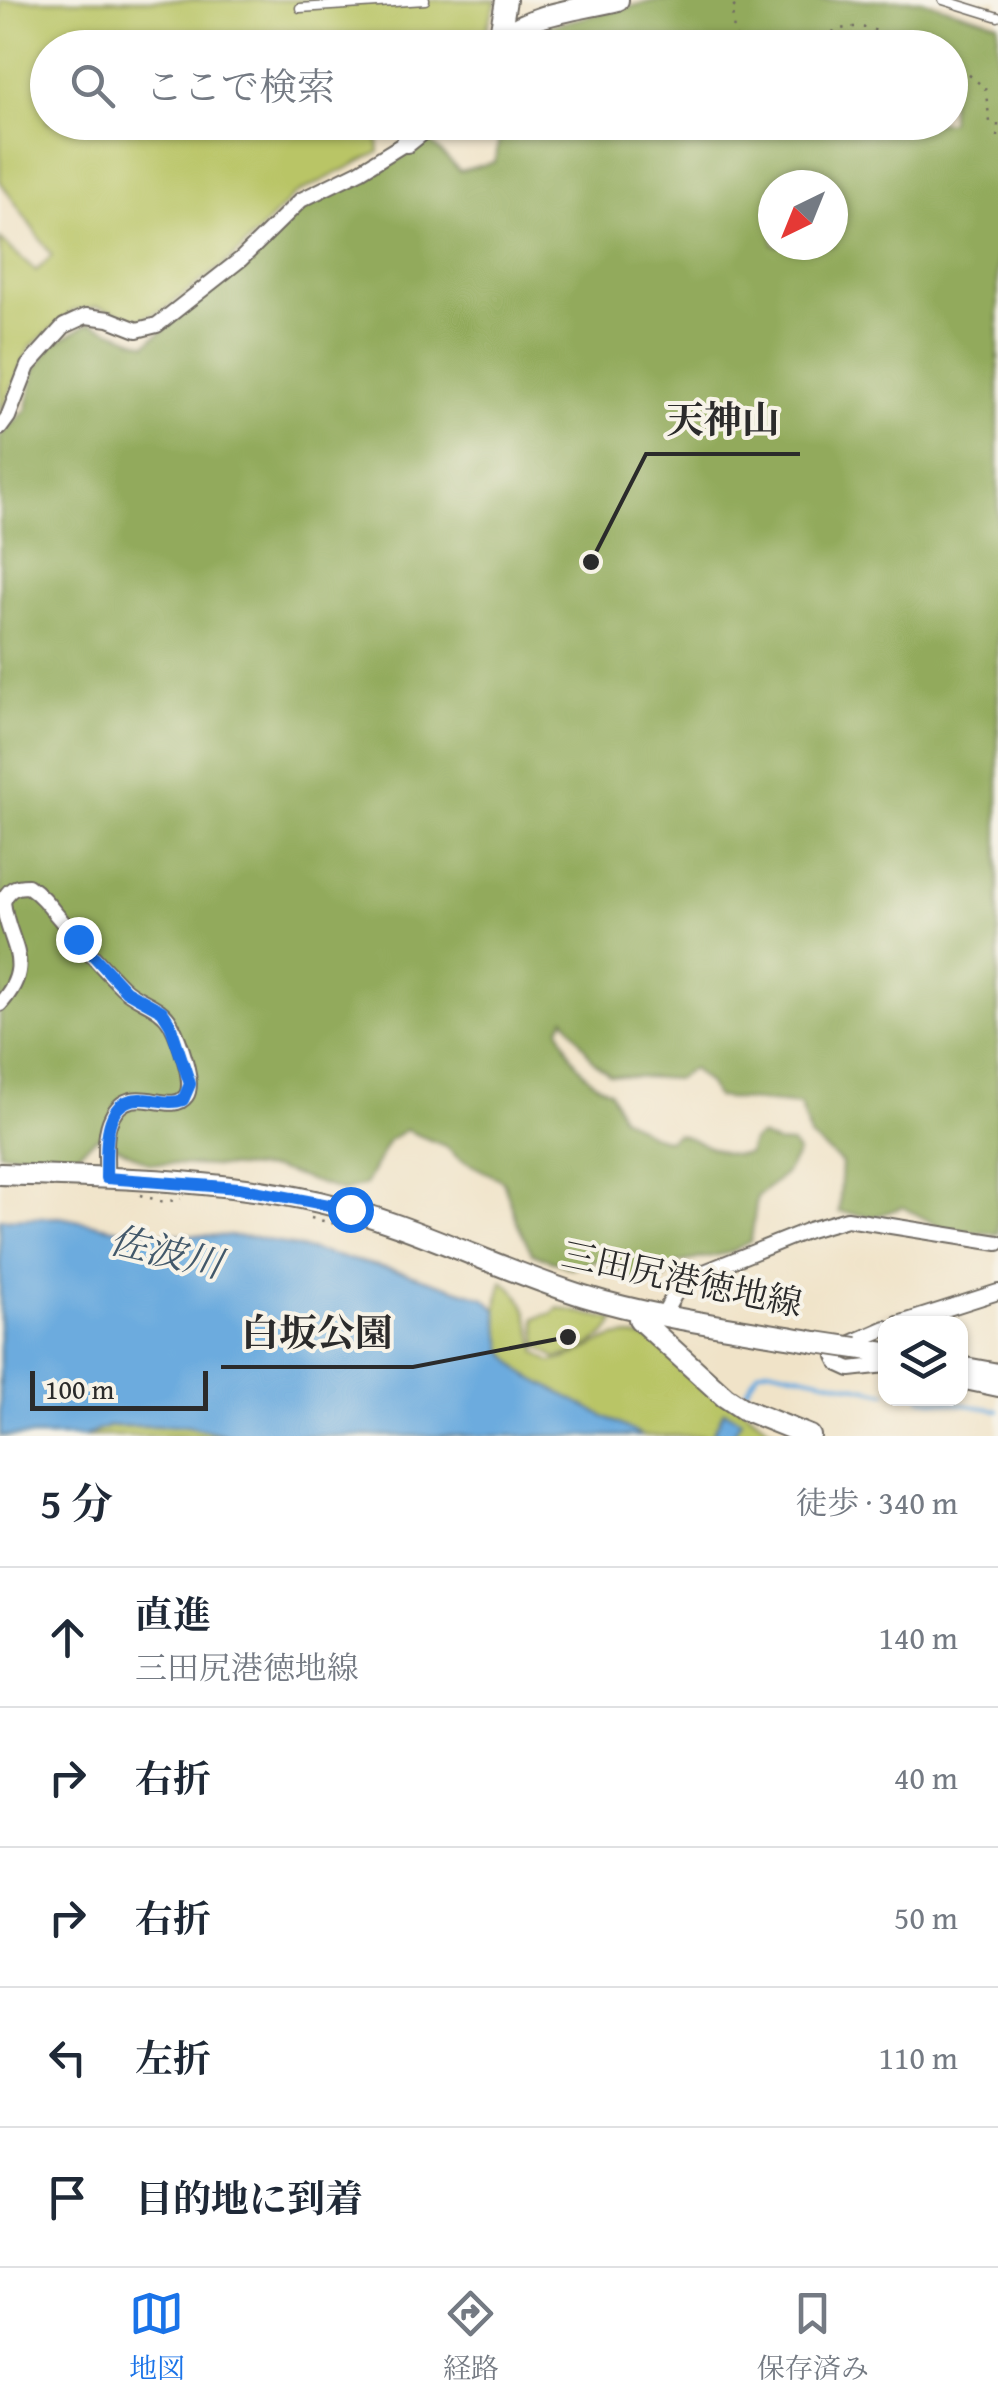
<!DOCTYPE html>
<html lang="ja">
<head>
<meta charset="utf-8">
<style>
  body { margin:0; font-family:"Gentium Book Plus","Noto Serif JP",serif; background:#f2f2f3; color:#1f2937 }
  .controls { position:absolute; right:30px; bottom:30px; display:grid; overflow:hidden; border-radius:20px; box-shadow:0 2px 8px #0004 }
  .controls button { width:90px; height:90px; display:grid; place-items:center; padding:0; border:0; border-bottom:2px solid #e0e1e3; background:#fff; color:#1f2937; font:50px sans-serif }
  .compass { position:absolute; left:758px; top:170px; width:90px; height:90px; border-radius:50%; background:#fff; box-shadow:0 2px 8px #0004; rotate:223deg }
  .scale { position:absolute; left:30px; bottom:25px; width:178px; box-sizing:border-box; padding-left:10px; border:5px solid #2b2b2b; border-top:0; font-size:28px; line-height:35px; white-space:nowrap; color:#2b2b2b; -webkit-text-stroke:8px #f7f3e8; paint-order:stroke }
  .stop { position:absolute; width:30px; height:30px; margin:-22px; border:8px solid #1a73e8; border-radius:50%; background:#fff }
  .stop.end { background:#1a73e8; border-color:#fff; box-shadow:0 2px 10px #0008 }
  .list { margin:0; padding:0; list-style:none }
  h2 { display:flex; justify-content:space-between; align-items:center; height:130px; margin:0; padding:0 40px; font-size:42px }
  h2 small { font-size:32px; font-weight:400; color:#747a83 }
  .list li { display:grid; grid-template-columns:65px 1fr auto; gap:30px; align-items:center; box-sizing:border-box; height:140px; padding:0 40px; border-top:2px solid #e0e1e3 }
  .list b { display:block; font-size:38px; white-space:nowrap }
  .list p { margin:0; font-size:32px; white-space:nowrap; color:#747a83 }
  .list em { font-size:32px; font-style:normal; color:#747a83 }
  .icon { flex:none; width:55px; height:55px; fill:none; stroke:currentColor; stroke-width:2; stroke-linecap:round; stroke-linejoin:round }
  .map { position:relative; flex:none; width:998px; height:1436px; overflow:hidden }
  .search { position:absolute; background:#fff; box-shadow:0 2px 8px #0004; left:30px; right:30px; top:30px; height:110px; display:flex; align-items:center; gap:25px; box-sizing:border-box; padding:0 35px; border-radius:55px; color:#747a83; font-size:38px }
  .sheet { height:830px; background:#fff }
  nav { display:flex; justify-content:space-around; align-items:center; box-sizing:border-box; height:140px; border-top:2px solid #e0e1e3; background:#fff; font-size:28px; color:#747a83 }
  nav a { display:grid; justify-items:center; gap:5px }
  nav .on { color:#1a73e8 }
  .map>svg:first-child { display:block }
  .green { fill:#b9c566; stroke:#727848; stroke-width:2.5 }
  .forest { fill:#92aa5b; stroke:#5e6a43; stroke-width:2.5; fill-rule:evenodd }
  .water { fill:#6cabde; stroke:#4c6b84; stroke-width:2.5 }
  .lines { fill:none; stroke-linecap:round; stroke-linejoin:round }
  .stream { stroke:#6cabde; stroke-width:4 }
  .lane-casing { stroke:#706b62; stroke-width:11 }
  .street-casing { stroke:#706b62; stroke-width:18 }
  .secondary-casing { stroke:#706b62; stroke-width:24 }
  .path { stroke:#706b62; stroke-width:2.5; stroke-dasharray:2.5 8; stroke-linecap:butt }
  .lane { stroke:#fff; stroke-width:8 }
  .street { stroke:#fff; stroke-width:14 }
  .secondary { stroke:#fff; stroke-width:20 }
  .secondary-bridge-casing { stroke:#706b62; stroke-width:24; stroke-linecap:butt }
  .secondary-bridge { stroke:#fff; stroke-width:20 }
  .route { stroke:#1a73e8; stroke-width:12 }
  .labels { text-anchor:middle; stroke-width:8; stroke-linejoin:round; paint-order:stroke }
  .street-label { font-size:35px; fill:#2b2b2b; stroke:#f7f3e8 }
  .water-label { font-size:38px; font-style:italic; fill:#42586a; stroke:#f7f3e8 }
  .leader { fill:none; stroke:#2b2b2b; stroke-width:4 }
  .callout-dot { fill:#2b2b2b; stroke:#f7f3e8; stroke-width:4 }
  .callout-label { font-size:38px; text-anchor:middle; font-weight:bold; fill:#2b2b2b; stroke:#f7f3e8; stroke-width:8; stroke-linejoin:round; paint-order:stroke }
</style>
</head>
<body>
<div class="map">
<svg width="998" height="1436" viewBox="0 0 998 1436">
  <rect width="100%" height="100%" fill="#f7f3e8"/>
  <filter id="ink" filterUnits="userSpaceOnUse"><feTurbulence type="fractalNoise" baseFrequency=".01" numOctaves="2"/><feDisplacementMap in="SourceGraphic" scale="20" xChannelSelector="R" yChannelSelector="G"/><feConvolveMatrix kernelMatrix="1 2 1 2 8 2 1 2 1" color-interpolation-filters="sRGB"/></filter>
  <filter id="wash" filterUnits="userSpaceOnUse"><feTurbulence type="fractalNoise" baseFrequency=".0048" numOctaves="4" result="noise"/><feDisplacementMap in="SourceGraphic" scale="40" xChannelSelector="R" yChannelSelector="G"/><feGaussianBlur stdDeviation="2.25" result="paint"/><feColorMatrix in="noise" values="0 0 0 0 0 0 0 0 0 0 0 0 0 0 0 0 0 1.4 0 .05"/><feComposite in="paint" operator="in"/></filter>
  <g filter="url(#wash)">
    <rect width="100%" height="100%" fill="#f0e3c8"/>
    <path class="green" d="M 0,0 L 496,0 L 496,2 L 480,47 L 48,48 L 48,122 L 399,123 L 377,130 L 379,152 L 294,195 L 235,256 L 163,310 L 140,319 L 98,306 L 73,311 L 30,347 L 0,414 L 0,239 L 36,271 L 52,256 L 0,181 Z
      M 502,1281 C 528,1295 530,1326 537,1353 L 551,1362 C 593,1356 607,1322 653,1342 L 774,1432 L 772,1436 L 732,1436 L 740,1421 L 724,1411 L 712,1436 L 642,1436 L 524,1374 L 504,1352 L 496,1310 Z
      M 558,1308 L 615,1320 C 609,1338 574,1355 556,1358 L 538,1346 L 535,1318 L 553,1313 Z
      M 110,1426 L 188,1426 L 231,1436 L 84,1436 Z"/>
    <path class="forest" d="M 658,0 L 921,0 L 998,23 L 998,1234 L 946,1230 L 903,1207 L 874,1217 L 839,1212 L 842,1163 L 810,1137 L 800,1105 L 716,1097 L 708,1083 L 692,1069 L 676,1079 L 610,1075 L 594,1062 L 565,1018 L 559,1028 C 570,1056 581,1079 610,1091 L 621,1116 L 651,1135 L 668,1140 L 676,1134 C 701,1139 722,1160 748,1153 L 752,1141 L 760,1136 L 776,1143 L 792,1144 L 798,1153 L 786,1173 L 757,1197 L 751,1241 L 728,1253 L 678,1263 L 664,1279 L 639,1287 L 617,1268 L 595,1261 L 571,1268 L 532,1253 L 518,1225 L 503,1181 L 458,1158 L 445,1146 L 406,1130 L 389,1140 L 365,1185 L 342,1191 L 276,1169 L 149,1163 L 98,1137 L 74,1156 L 0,1153 L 0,437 L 27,409 L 34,371 L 52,345 L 90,323 L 146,344 L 242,266 L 303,205 L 379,171 L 429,141 L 460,171 L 495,162 L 502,123 L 950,122 L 950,48 L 517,47 L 530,30 ZM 773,185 L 833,185 L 833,245 L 773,245 Z"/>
    <path class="water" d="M 60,1217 L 138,1233 L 255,1237 L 403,1272 L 485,1298 L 496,1310 L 504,1352 L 524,1374 L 642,1436 L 231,1436 L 188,1426 L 110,1426 L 84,1436 L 0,1436 L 0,1219 Z
      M 724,1411 L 741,1420 L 732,1436 L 712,1436 Z"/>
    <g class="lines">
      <path class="stream" d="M 746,1390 L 759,1371 L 769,1368 L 886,1393
        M 920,1398 L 998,1410"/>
    </g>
  </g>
  <g filter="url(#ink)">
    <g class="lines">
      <g class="lane-casing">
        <path id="lane" d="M 943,0 L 998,17
          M 300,8 L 425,0"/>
      </g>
      <g class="street-casing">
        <path id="street" d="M 0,428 L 8,417 L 28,366 L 64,326 L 86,316 L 109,319 L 137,330 L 157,325 L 241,259 L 301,200 L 360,171 L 407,142
          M 0,1004 C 37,963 8,945 3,902 C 8,889 15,886 28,886 C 40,894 47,903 55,913 C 76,938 99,964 122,987 C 137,1002 160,1004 171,1024 C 178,1037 196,1083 186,1096 C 171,1117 130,1079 112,1117 C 103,1134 107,1159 106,1178
          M 663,1315 L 682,1281 L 809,1230 L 847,1219 L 998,1243
          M 898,1324 L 998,1292
          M 886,1328 L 840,1348 L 835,1356 L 839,1364 L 850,1369 L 886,1365
          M 960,1381 L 998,1389"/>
      </g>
      <g class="secondary-casing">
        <path id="secondary" d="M 502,37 C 536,12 578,10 618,0
          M 499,41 L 506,0
          M 407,142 L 432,122
          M 0,1174 C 106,1178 215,1178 319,1202 C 411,1223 494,1268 584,1296 C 659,1319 739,1328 816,1342
          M 639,1319 L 725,1397 L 743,1409 L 810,1436
          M 856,1348 L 886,1353
          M 960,1367 L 998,1374"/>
      </g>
      <path class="path" d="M 740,48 L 734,33 L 732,9 L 741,0
        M 805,48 C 845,19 868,21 908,48
        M 950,66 L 968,74 L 985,88 L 990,122 L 997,126
        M 998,124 L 998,137
        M 140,1195 L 164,1202 L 181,1199
        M 311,1218 L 352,1228"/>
      <use href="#lane" class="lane"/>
      <use href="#street" class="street"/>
      <use href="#secondary" class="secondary"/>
      <g class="secondary-bridge-casing">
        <path id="secondary-bridge" d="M 816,1342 L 856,1348"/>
      </g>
      <use href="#secondary-bridge" class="secondary-bridge"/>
    </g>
  </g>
  <g class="lines" filter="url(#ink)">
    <path class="route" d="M 78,939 L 126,991 L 162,1011 L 170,1024 L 190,1084 L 183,1100 C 169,1105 157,1099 142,1099 C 101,1097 107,1150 106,1178 L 239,1188 L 350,1209"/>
  </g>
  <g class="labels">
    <g class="street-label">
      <text transform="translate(682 1279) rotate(12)" y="12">三田尻港徳地線</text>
    </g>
    <g class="water-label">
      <text transform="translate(166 1252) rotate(13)" y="13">佐波川</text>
    </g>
  </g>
  <path class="leader" d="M591 562L646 454H800M568 1337L413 1367H221"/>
  <g class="callout-dot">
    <circle cx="591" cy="562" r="10"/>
    <circle cx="568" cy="1337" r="10"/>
  </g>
  <g class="callout-label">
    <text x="723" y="433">天神山</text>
    <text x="317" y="1346">白坂公園</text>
  </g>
</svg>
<div class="controls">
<button><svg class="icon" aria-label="layers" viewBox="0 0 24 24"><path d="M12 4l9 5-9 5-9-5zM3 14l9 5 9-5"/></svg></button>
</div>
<svg class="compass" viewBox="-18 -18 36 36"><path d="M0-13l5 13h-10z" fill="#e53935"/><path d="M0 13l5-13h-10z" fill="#747a83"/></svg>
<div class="scale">100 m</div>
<div class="stop" style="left:350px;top:1209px"></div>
<div class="stop end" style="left:78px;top:939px"></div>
<div class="search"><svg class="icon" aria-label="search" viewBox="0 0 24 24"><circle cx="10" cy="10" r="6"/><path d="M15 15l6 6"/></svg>ここで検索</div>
</div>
<section class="sheet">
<h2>5 分<small>徒歩 · 340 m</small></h2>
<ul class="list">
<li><svg class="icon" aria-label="ahead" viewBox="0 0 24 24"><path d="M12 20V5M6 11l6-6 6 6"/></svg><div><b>直進</b><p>三田尻港徳地線</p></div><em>140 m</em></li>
<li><svg class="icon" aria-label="right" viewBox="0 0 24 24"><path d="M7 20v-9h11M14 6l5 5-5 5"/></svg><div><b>右折</b></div><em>40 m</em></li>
<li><svg class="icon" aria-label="right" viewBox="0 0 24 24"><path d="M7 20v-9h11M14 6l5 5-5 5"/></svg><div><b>右折</b></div><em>50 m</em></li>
<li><svg class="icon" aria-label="left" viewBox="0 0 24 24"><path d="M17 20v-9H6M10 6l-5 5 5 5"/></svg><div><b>左折</b></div><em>110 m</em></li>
<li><svg class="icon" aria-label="arrive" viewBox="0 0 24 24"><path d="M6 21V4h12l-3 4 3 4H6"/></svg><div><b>目的地に到着</b></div></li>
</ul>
</section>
<nav>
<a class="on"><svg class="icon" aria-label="map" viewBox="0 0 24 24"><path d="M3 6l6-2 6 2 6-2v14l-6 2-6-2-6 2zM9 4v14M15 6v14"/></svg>地図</a>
<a><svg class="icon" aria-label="directions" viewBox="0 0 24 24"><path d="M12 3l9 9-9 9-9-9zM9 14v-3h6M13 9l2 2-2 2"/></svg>経路</a>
<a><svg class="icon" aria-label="saved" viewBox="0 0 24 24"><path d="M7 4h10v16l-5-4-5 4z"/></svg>保存済み</a>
</nav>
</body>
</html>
